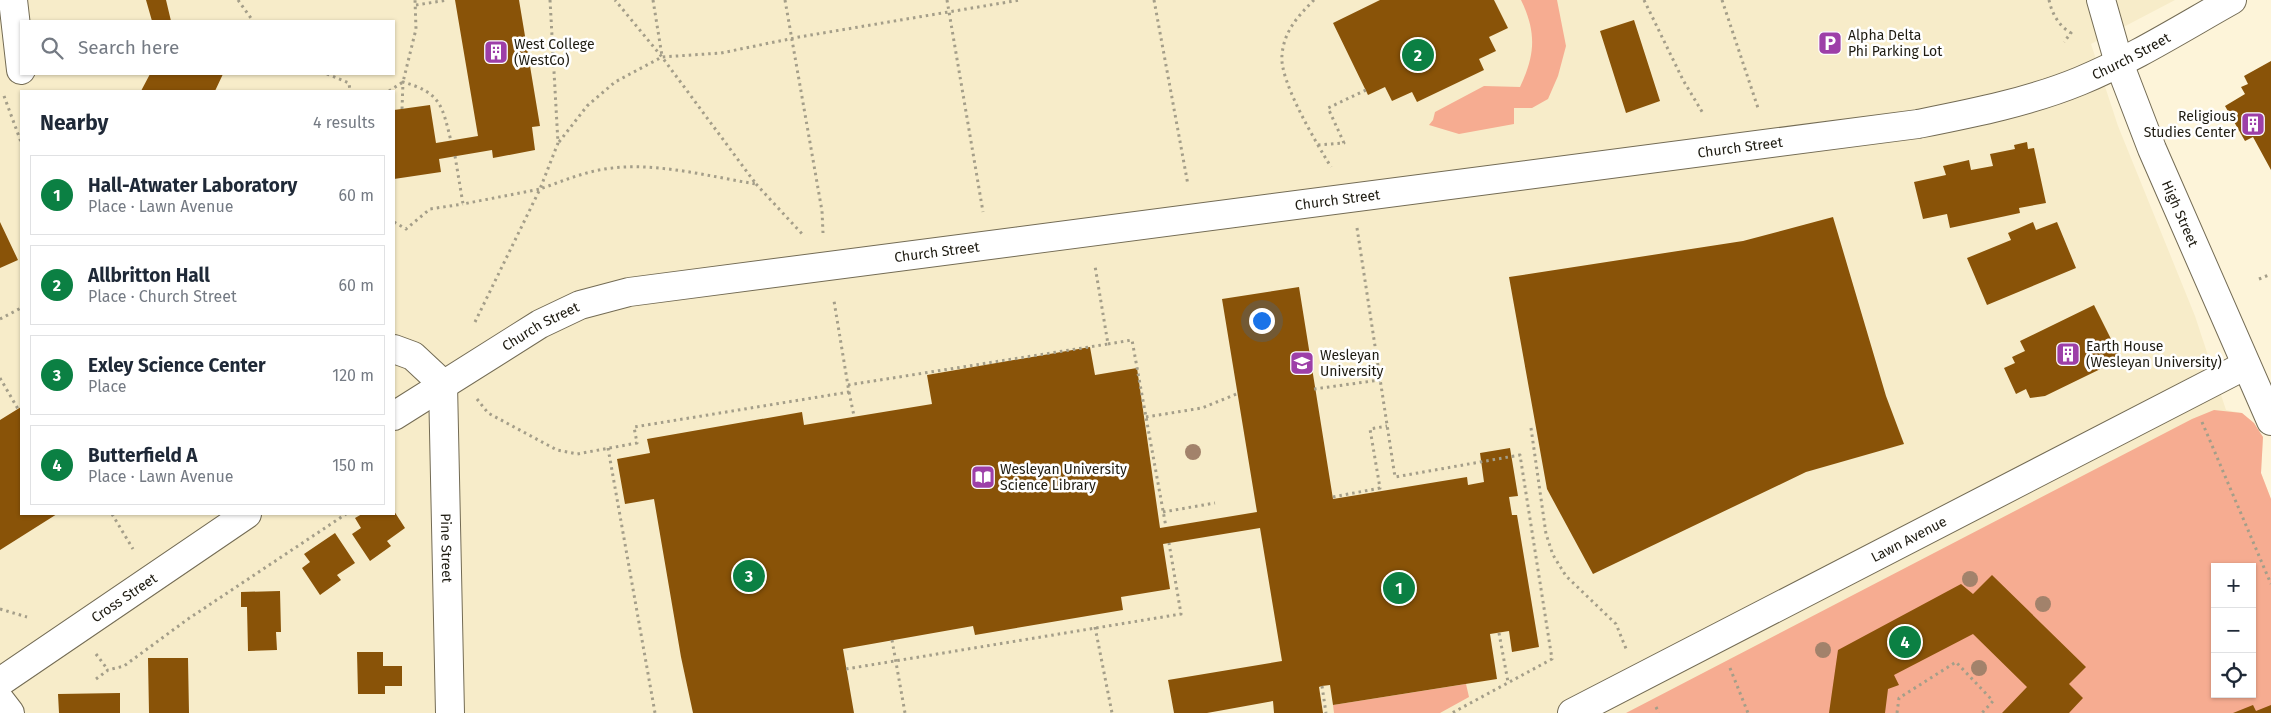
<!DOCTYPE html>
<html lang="en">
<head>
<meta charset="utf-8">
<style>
  body { margin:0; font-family:"Fira Sans",sans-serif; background:#f2f2f3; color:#1f2937 }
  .controls { position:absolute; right:15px; bottom:15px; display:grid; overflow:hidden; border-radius:0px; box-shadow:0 1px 4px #0004 }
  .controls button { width:45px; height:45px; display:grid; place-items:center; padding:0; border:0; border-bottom:1px solid #e0e1e3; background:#fff; color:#1f2937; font:25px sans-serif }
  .you { position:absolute; left:1261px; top:320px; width:18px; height:18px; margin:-12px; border:4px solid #fff; border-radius:50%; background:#1a73e8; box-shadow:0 0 0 8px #1a73e833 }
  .badge { display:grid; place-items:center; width:32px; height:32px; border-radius:50%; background:#0b8043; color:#fff; font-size:16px; font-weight:700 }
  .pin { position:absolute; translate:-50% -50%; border:2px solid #fff; box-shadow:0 1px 5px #0006 }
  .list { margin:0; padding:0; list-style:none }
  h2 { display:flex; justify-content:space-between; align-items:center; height:65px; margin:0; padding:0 20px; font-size:21px }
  h2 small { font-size:16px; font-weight:400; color:#747a83 }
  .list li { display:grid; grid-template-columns:32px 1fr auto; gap:15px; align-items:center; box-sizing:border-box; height:80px; margin:0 10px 10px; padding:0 10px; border:1px solid #e0e1e3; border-radius:0px }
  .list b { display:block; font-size:19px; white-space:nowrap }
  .list p { margin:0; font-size:16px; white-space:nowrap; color:#747a83 }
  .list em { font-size:16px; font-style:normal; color:#747a83 }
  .icon { flex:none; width:28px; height:28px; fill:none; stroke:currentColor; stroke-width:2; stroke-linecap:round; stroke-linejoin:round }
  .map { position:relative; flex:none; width:2271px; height:713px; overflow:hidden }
  .search { position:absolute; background:#fff; box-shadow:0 1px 4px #0004; left:20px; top:20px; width:375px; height:55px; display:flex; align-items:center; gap:12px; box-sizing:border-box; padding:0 18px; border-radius:0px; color:#747a83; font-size:19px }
  .panel { position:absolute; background:#fff; box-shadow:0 1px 4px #0004; left:20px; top:90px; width:375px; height:425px; border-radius:0px }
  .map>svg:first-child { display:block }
  .built { fill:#f7ecc9; fill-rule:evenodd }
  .green { fill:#f6ac91; fill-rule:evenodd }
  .building { fill:#895308 }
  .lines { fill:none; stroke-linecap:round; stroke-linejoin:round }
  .minor-casing { stroke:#736b54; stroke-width:30 }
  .path { stroke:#a49e89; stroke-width:3; stroke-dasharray:2.5 4; stroke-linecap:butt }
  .minor { stroke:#fff; stroke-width:28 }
  .tree { fill:#a2826b }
  .labels { text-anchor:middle; stroke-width:5; stroke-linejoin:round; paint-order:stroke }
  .poi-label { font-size:14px; fill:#1e1b11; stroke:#fff; text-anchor:start }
  .street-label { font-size:14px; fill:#1e1b11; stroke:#fff }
</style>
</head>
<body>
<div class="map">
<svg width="2271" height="713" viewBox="0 0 2271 713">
  <rect width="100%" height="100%" fill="#fdf4d9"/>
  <path class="built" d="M 0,0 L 2175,0 L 2091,44 L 2118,126 L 2195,316 L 2226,410 L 2242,413 L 2254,423 L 2263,437 L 2261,473 L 2271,499 L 2271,713 L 0,713 ZM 21,21 L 394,21 L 394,74 L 21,74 ZM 21,91 L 394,91 L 394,514 L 21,514 ZM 2215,567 L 2252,567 L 2252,694 L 2215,694 Z"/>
  <path class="green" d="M 1521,0 L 1557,0 L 1566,46 L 1558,76 L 1548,99 L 1532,108 L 1514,108 L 1514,124 L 1459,134 L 1429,125 L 1433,120 L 1435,112 L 1484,86 L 1520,87 C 1535,55 1537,33 1521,0 Z
    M 2214,410 L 2242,413 L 2254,423 L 2263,437 L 2261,473 L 2271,499 L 2271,713 L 1626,713 L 2192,419 ZM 2215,567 L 2252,567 L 2252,694 L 2215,694 Z
    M 1466,684 L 1469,697 L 1440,713 L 1334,713 L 1333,705 Z"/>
  <path class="building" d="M 146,0 L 166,0 L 171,21 L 152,21 Z
    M 455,0 L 519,0 L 540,126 L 532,127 L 535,150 L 493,158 L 492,150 L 439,159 L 441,172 L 394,179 L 394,110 L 430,105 L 436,143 L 478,136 Z
    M 1380,0 L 1494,0 L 1508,28 L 1489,37 L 1496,51 L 1479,59 L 1484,70 L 1417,102 L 1412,92 L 1392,101 L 1385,87 L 1368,95 L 1333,23 Z
    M 1634,20 L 1660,101 L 1626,113 L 1600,31 Z
    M 2271,61 L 2271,170 L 2253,137 L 2245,141 L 2225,106 L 2245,94 L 2241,87 L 2248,84 L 2244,76 Z
    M 150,74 L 223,74 L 215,91 L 141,91 Z
    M 2027,142 L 2028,149 L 2034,148 L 2046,203 L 2019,208 L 2020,213 L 1950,228 L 1947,214 L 1923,219 L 1914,182 L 1946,175 L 1943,166 L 1969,160 L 1971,170 L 1993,166 L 1990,154 L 2015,149 L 2014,145 Z
    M 1833,217 L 1886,396 L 1904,444 L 1806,472 L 1593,574 L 1547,489 L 1509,277 L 1743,241 Z
    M 0,222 L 18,260 L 0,268 Z
    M 2033,222 L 2036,230 L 2057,222 L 2076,268 L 1987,305 L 1967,258 L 2011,240 L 2008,233 Z
    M 1299,287 L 1333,499 L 1467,477 L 1468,485 L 1484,482 L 1480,453 L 1510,448 L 1518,496 L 1509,497 L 1512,515 L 1517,515 L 1539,647 L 1512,652 L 1509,631 L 1490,634 L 1497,679 L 1333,705 L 1330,685 L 1322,686 L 1319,687 L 1323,713 L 1274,713 L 1273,701 L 1207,713 L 1174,713 L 1168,680 L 1282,661 L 1260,528 L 1163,544 L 1170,589 L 1121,597 L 1123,610 L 975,635 L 973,626 L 843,649 L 854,713 L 693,713 L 681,657 L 654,499 L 625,504 L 617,459 L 650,453 L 647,439 L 802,412 L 804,425 L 932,404 L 927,375 L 1090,347 L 1095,375 L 1137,368 L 1160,528 L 1257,512 L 1222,299 Z
    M 2094,305 L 2121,359 L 2045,396 L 2030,398 L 2026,389 L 2016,394 L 2004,368 L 2015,363 L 2012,357 L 2025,351 L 2020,341 Z
    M 21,407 L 21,514 L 57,514 L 0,550 L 0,420 Z
    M 394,511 L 405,528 L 387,541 L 391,546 L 370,561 L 352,534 L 361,528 L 355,518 L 362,514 L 394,514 Z
    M 335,533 L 355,563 L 337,575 L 341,580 L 320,595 L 302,568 L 310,562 L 304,554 Z
    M 1992,575 L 2086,667 L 2069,684 L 2083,698 L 2069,713 L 2002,713 L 2027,687 L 1973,634 L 1894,675 L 1899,685 L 1888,689 L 1885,713 L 1829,713 L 1838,650 L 1961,584 L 1973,594 Z
    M 280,591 L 281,632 L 276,632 L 277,650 L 248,651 L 247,607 L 241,607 L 241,592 Z
    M 357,652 L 383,652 L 383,666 L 402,666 L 402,686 L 385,686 L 385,694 L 358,694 Z
    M 148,658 L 188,658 L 189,713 L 149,713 Z
    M 120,693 L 120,713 L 59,713 L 58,694 Z
    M 2253,705 L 2256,711 L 2271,705 L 2271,713 L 2233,713 Z"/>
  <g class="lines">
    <g class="minor-casing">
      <g id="minor">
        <path d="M 13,0 L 21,70"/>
        <path id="s1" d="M 2101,0 L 2119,63 L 2152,149 L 2271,421"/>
        <path d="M 394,349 L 413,356 L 443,384"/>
        <path id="s2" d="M 443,384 L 450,713"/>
        <path id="s3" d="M 394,416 L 540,324 L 580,305 L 629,292 L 1918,124 C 1973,113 2029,102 2080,81 C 2133,59 2182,28 2232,0"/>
        <path id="s4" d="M 0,682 L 247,514"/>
        <path d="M 0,700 L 10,713"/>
        <path id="s5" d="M 1572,713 L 2246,365"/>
      </g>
    </g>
    <path class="path" d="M 238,0 L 253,21
      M 550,0 L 558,143 L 540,189 C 560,182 579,174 599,170 C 650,160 706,176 756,184 L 662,57 L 615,0
      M 653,0 L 662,56
      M 785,0 L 822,211 L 823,233
      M 947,0 L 983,212
      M 1154,0 L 1188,185
      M 1314,0 C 1298,16 1284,31 1282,55 C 1279,81 1317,144 1331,167
      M 1644,0 L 1683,80 L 1704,115
      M 1722,0 L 1758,108
      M 2049,0 C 2052,14 2059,26 2071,33 L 2064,42
      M 416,5 L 448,0
      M 327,74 L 349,83 L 350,91
      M 389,91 L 403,82 L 416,29 L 415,0
      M 4,96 L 21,142
      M 402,109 L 403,82 C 441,93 442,105 451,141
      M 559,142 L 587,106 L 615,82 L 662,57 L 721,53 L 799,37 L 1020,0
      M 1318,145 L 1344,143 L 1328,108 L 1366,90
      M 455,156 L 463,204 L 540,189
      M 756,184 L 804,236
      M 394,222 L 406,229 L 430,209 L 463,204
      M 1357,228 L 1395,477 L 1520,455 L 1552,659 L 1452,713
      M 2259,279 L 2271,274
      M 0,319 L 21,308
      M 475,322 L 540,189
      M 1108,344 L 1132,340 L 1166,527
      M 0,378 L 18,409
      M 848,385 L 1108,344 L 1095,266
      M 1314,389 L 1380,380
      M 849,392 L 854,416
      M 477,399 L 488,413 L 557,450 L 577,454 L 637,443 L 634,427 L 849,392 L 834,301
      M 1146,417 L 1202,408 L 1239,393
      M 2202,422 L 2271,584
      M 1531,428 L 1546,534 L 1553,555 L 1566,576 L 1616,624 L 1627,651
      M 608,448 L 655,713
      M 1333,497 L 1380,488 L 1370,429 L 1387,426
      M 1163,512 L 1215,503
      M 112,514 L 133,549
      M 0,609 L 27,617
      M 1095,627 L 1112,713
      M 1499,633 L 1508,682
      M 892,640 L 905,713
      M 96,654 L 108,670
      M 1730,668 L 1748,713
      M 846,669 L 1181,614 L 1169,543
      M 96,679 L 108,670 L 124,666 L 188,619 L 346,514
      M 1322,686 L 1326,713
      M 1656,707 L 1659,713
      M 1897,713 L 1899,698 L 1956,662 L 1993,701 L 1982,713"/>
    <use href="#minor" class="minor"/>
  </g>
  <g class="tree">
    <circle cx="1193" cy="452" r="8"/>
    <circle cx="1970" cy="579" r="8"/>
    <circle cx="2043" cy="604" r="8"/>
    <circle cx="1823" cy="650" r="8"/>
    <circle cx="1979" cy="668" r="8"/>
  </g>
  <defs>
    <g id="parking-square" transform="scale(1.25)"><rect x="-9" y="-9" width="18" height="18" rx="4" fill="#9d3fa8" stroke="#fff"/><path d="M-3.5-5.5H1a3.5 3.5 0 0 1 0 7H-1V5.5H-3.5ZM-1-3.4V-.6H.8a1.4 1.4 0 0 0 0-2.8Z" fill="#fff"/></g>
    <g id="building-square" transform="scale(1.25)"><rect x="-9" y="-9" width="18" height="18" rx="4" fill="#9d3fa8" stroke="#fff"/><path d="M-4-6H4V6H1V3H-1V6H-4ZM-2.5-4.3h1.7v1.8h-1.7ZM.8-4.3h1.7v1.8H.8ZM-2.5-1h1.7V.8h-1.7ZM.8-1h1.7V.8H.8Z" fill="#fff"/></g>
    <g id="university-square" transform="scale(1.25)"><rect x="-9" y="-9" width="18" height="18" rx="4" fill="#9d3fa8" stroke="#fff"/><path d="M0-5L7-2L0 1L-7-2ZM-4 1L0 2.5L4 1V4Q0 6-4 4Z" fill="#fff"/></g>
    <g id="library-square" transform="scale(1.25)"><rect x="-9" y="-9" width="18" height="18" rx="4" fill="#9d3fa8" stroke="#fff"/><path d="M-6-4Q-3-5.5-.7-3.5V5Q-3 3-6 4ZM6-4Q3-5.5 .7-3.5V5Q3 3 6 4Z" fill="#fff"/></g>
  </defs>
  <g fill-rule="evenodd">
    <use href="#parking-square" x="1830" y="43"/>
    <use href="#building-square" x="496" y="52"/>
    <use href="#building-square" x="2253" y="124"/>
    <use href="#building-square" x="2068" y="354"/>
    <use href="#university-square" x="1302" y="363"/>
    <use href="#library-square" x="983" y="477"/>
  </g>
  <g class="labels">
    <g class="poi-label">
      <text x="1848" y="40">Alpha Delta<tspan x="1848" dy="16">Phi Parking Lot</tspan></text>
      <text x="514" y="49">West College<tspan x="514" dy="16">(WestCo)</tspan></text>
      <text x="2236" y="121" text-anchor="end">Religious<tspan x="2236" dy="16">Studies Center</tspan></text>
      <text x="2086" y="351">Earth House<tspan x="2086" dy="16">(Wesleyan University)</tspan></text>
      <text x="1320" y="360">Wesleyan<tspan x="1320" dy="16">University</tspan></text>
      <text x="1000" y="474">Wesleyan University<tspan x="1000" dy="16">Science Library</tspan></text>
    </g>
    <g class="street-label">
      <text dy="5" stroke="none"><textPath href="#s3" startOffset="1792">Church Street</textPath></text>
      <text dy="5" stroke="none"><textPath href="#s3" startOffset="1388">Church Street</textPath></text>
      <text dy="5" stroke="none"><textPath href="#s3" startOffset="982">Church Street</textPath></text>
      <text dy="5" stroke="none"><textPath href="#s1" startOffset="228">High Street</textPath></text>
      <text dy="5" stroke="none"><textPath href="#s3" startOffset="578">Church Street</textPath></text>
      <text dy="5" stroke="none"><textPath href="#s3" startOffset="172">Church Street</textPath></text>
      <text dy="5" stroke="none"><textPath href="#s5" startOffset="379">Lawn Avenue</textPath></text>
      <text dy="5" stroke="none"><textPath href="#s2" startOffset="164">Pine Street</textPath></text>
      <text dy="5" stroke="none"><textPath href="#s4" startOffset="150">Cross Street</textPath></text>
    </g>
  </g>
</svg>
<div class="controls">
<button>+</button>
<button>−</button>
<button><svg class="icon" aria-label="locate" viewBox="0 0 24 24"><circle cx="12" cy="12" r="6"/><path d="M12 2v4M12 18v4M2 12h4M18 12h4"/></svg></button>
</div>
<div class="you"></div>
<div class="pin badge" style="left:1399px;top:588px">1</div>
<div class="pin badge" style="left:1418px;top:55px">2</div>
<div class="pin badge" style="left:749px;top:576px">3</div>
<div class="pin badge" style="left:1905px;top:642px">4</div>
<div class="search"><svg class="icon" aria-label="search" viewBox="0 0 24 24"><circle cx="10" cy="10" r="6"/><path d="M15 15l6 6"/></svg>Search here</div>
<section class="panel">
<h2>Nearby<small>4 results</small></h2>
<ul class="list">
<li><span class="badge">1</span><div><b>Hall-Atwater Laboratory</b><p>Place · Lawn Avenue</p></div><em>60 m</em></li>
<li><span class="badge">2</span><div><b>Allbritton Hall</b><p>Place · Church Street</p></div><em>60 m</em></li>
<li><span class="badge">3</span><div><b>Exley Science Center</b><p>Place</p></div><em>120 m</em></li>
<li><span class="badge">4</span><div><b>Butterfield A</b><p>Place · Lawn Avenue</p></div><em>150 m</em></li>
</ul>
</section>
</div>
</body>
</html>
